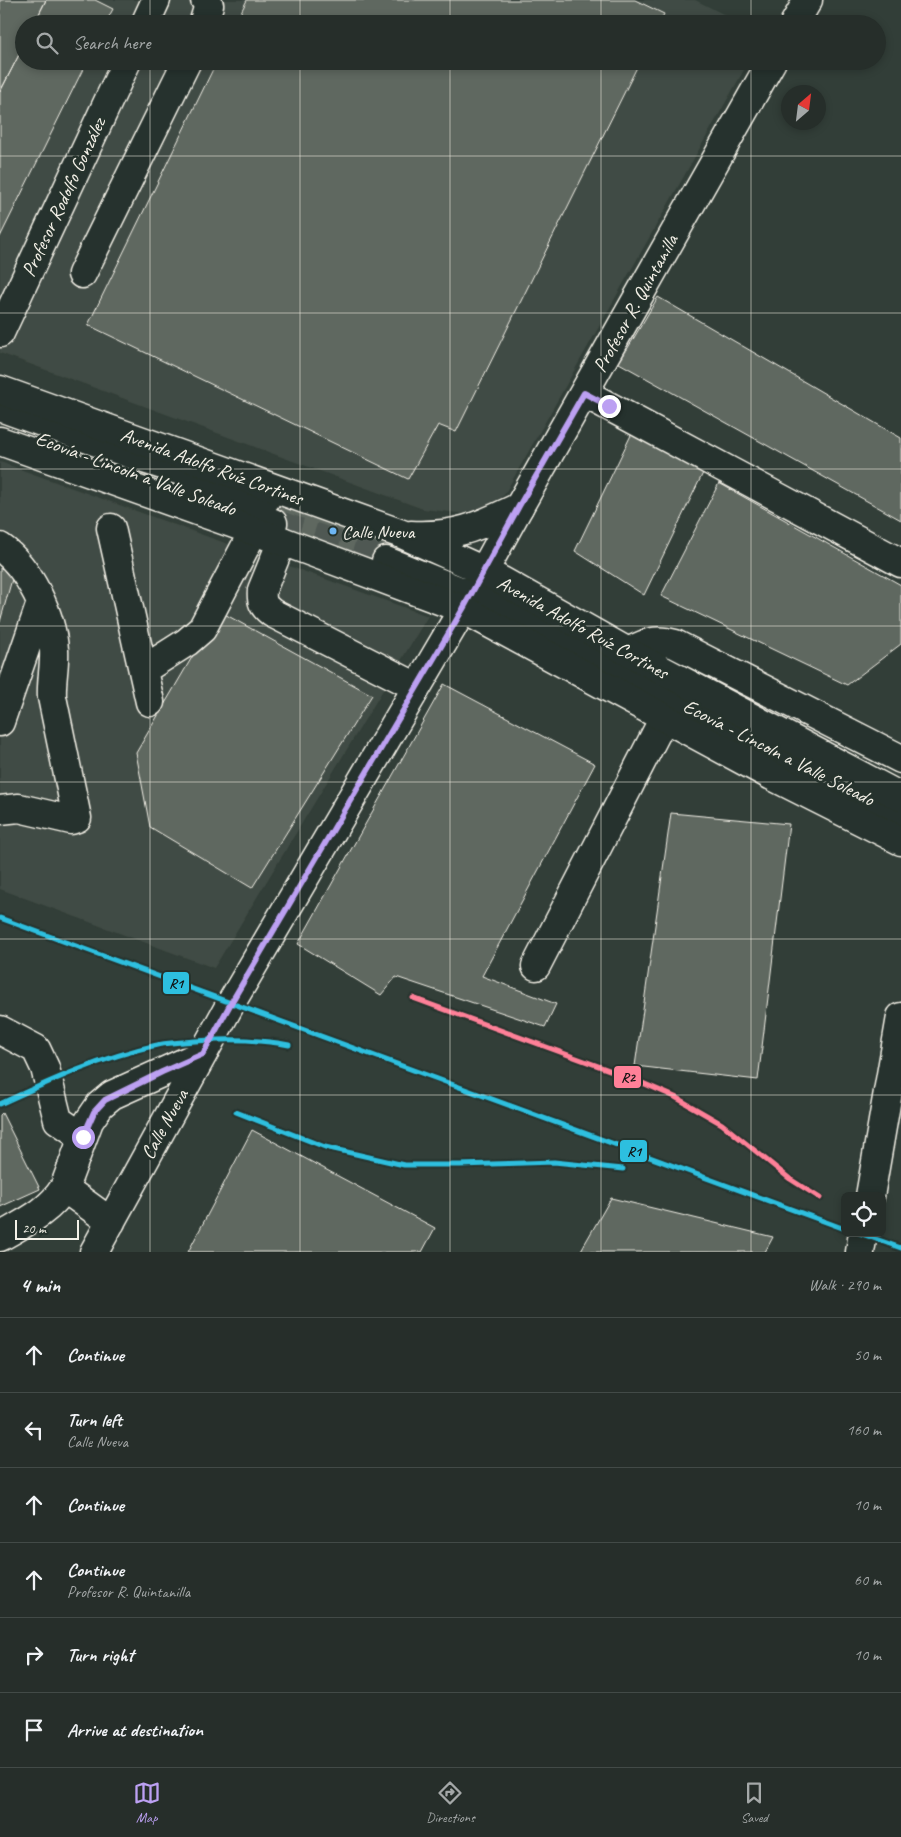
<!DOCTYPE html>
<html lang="en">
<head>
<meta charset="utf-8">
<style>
  body { margin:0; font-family:Caveat,sans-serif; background:#323a36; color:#f1f3f6 }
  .controls { position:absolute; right:15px; bottom:15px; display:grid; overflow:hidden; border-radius:8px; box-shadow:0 2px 8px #0003 }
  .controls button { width:45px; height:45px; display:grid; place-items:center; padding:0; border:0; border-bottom:1px solid #424a47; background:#262e2a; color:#f1f3f6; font:25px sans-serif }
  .compass { position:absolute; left:781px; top:85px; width:45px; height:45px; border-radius:50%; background:#262e2a; box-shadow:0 2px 8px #0003; rotate:28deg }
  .scale { position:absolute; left:15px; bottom:12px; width:64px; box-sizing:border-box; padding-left:5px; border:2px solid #f4f1e8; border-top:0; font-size:14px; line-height:18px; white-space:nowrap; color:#f4f1e8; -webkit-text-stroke:4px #26332d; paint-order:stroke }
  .stop { position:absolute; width:15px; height:15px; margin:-11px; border:4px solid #bca0f2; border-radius:50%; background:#fff }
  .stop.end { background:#bca0f2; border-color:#fff; box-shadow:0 1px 5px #0008 }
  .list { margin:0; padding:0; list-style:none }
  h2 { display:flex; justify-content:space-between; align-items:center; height:65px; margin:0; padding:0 20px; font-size:21px }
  h2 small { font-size:16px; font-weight:400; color:#a4a8a8 }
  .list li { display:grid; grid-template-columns:32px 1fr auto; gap:15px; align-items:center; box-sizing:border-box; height:75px; padding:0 20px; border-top:1px solid #424a47 }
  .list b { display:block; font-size:19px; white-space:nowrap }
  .list p { margin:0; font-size:16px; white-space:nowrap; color:#a4a8a8 }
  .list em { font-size:16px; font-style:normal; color:#a4a8a8 }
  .icon { flex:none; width:28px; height:28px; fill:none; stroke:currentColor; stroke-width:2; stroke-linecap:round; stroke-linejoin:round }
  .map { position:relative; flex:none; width:901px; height:1252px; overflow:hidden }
  .search { position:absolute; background:#262e2a; box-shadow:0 2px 8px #0003; left:15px; right:15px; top:15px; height:55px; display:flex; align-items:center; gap:12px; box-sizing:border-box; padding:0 18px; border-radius:28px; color:#a4a8a8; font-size:19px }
  .sheet { height:515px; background:#262e2a }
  nav { display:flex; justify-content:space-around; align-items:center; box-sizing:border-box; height:70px; border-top:1px solid #424a47; background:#262e2a; font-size:14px; color:#a4a8a8 }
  nav a { display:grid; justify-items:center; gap:2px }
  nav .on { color:#bca0f2 }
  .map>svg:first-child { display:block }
  .built { fill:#404b44 }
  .building { fill:#5f6861; stroke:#f4f1e8 }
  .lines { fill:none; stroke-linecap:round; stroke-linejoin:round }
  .minor-tunnel { stroke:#4f5952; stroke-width:28; stroke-dasharray:28 14; stroke-linecap:butt }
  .minor-casing { stroke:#f4f1e8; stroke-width:31 }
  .major-casing { stroke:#f4f1e8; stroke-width:31 }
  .minor { stroke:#26332d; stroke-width:28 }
  .major { stroke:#26332d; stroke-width:28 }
  .rail-1-casing { stroke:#26332d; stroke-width:9 }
  .rail-2-casing { stroke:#26332d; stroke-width:9 }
  .rail-1 { stroke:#2dbfdf; stroke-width:5 }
  .rail-2 { stroke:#ff8098; stroke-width:5 }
  .route { stroke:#bca0f2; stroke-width:6 }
  .grid { fill:none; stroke:#f4f1e8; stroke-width:1; stroke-opacity:0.55 }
  .bus-dot { fill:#6db6f5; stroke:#26332d; stroke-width:2 }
  .labels { text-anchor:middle; stroke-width:5; stroke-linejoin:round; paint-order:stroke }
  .bus-label { font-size:19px; fill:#f4f1e8; stroke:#26332d; text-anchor:start }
  .street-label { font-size:20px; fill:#f4f1e8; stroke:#26332d }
  .line-badge { stroke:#26332d; stroke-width:2 }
  .pale-badge-label { font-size:14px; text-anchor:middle; font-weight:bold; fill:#111 }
</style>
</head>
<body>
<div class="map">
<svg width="901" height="1252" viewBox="0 0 901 1252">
  <rect width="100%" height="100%" fill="#323e38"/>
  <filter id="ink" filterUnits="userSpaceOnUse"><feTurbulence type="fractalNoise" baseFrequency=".02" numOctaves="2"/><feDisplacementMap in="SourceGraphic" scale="10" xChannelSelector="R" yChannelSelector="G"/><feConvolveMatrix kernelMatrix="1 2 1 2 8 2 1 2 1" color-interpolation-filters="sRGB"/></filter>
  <g filter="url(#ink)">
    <path class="built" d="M 0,0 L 695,0 L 743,24 L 24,24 L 24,61 L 749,61 L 504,495 L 477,515 L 423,509 L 0,353 Z
      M 0,462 L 428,616 L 214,968 L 0,889 Z"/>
    <path class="building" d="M 0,0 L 46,0 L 34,24 L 24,24 L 24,45 L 0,92 Z
      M 46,0 L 95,0 L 113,9 L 105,24 L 34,24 Z
      M 247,0 L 635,0 L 664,14 L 659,24 L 235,24 Z
      M 24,45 L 24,61 L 87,61 L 0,237 L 0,92 Z
      M 217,61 L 640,61 L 456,432 L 438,425 L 408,479 L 88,325 Z
      M 658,297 L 901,438 L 901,520 L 619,363 Z
      M 632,433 L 703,473 L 644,595 L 575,551 Z
      M 719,483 L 901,585 L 901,644 L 847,685 L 661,596 Z
      M 282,496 L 395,536 L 385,566 L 272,527 Z
      M 0,568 L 14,572 L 0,622 Z
      M 219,611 L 372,695 L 252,888 L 150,827 L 136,753 Z
      M 444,684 L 595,764 L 482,976 L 556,1004 L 545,1027 L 396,977 L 381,995 L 298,944 Z
      M 671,813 L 789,824 L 758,1080 L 635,1066 Z
      M 2,1113 L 40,1189 L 0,1207 L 0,1115 Z
      M 252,1130 L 435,1228 L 422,1252 L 188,1252 Z
      M 611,1198 L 773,1237 L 765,1252 L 580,1252 Z"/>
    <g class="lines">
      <path class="minor-tunnel" d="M 273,523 L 386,561"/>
      <g class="minor-casing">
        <path id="minor" d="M 145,24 L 156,0
          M 203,24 L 209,5 L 205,0
          M 794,24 L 808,0
          M 82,274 L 187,61
          M 0,333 L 127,61
          M 584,393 L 901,563
          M 0,407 L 147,460 L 266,499
          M 196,495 L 273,523
          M 111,528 L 150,702
          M 282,541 L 262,590 C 261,602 263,606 272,613 L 417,687
          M 0,547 C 29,567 52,616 54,650 C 55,666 51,681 52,697 L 77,818 L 71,820 L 19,808 L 0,810
          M 386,561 L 470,595 L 901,815
          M 628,652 C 646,643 654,638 675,644 L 901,759
          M 143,670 L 187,642 L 202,629 L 253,532
          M 0,722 L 41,603
          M 536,966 L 664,718
          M 0,1030 L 36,1049 L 45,1068 L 58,1120 L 83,1137
          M 64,1188 L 111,1222
          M 0,1237 C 24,1223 49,1212 64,1188 L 89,1121 L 100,1105 L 112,1095 L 203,1054
          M 94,1252 L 231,1003 L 463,609 L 519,507 L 772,61"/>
      </g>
      <g class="major-casing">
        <path id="major" d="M 0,390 L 402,534 L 484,571 L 628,652 L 901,797
          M 0,441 L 282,541 L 463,609 L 772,776 L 901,841
          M 411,535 C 458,537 479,526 519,507
          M 870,1196 L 901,1017
          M 860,1252 L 863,1233"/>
      </g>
      <use href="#minor" class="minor"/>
      <use href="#major" class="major"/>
      <g class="rail-1-casing">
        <path id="rail-1" d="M 0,918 L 845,1229
          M 0,1104 C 50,1081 102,1057 157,1045 C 165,1043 174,1043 183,1042 C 218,1039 254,1038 289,1045
          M 236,1112 L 325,1147 L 404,1165 L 460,1165 L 554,1162 L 623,1169
          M 859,1233 L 901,1248"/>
      </g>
      <g class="rail-2-casing">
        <path id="rail-2" d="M 413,998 L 631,1078 L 675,1097 L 722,1124 L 790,1179 L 820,1198"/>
      </g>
      <use href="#rail-1" class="rail-1"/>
      <use href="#rail-2" class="rail-2"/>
    </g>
  </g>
  <g class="lines" filter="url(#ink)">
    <path class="route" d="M 83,1137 L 94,1112 L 105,1100 L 162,1072 L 203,1054 L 231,1003 L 463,609 L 519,506 L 584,393 L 609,406"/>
  </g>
  <path class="grid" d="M 150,0 L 150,24M 300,0 L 300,24M 450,0 L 450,24M 601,0 L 601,24M 751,0 L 751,24M 150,61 L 150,1252M 300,61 L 300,1252M 450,61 L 450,1252M 601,61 L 601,1252M 751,61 L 751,1252M 0,156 L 901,156M 0,313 L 901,313M 0,469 L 901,469M 0,626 L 901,626M 0,782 L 901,782M 0,939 L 901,939M 0,1095 L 901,1095"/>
  <circle class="bus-dot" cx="333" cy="531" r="4.5"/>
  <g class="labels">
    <g class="bus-label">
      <text x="342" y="538">Calle Nueva</text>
    </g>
    <g class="street-label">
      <text transform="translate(63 197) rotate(-65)" y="7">Profesor Rodolfo González</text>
      <text transform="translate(635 303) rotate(-61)" y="7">Profesor R. Quintanilla</text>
      <text transform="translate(212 466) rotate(20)" y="7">Avenida Adolfo Ruíz Cortines</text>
      <text transform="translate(136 473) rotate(20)" y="7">Ecovía - Lincoln a Valle Soleado</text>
      <text transform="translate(583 627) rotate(29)" y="7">Avenida Adolfo Ruíz Cortines</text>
      <text transform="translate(779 752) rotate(27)" y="7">Ecovía - Lincoln a Valle Soleado</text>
      <text transform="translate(164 1124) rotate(-61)" y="7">Calle Nueva</text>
    </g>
  </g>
  <g class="line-badge">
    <rect x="162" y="971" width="28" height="24" rx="5" fill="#2dbfdf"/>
    <rect x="613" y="1065" width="29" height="24" rx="5" fill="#ff8098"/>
    <rect x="619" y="1139" width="29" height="24" rx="5" fill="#2dbfdf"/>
  </g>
  <g class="pale-badge-label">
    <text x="176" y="988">R1</text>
    <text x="628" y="1082">R2</text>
    <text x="634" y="1156">R1</text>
  </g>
</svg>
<div class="controls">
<button><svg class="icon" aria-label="locate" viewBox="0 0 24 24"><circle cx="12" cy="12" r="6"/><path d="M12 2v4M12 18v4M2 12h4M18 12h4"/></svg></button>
</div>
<svg class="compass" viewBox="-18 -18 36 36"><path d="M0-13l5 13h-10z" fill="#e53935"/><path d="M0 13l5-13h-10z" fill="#a4a8a8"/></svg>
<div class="scale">20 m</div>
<div class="stop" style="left:83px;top:1137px"></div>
<div class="stop end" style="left:609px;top:406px"></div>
<div class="search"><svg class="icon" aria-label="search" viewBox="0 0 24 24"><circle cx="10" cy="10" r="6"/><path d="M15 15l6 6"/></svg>Search here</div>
</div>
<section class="sheet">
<h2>4 min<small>Walk · 290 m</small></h2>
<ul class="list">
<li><svg class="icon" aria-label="ahead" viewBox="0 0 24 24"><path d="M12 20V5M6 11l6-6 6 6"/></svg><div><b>Continue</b></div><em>50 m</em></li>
<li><svg class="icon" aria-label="left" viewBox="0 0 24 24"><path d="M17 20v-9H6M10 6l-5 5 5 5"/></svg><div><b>Turn left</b><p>Calle Nueva</p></div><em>160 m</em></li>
<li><svg class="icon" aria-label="ahead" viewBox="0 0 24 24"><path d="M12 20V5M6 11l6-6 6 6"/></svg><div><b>Continue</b></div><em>10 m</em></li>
<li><svg class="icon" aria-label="ahead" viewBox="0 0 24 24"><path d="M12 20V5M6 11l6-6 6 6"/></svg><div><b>Continue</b><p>Profesor R. Quintanilla</p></div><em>60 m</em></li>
<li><svg class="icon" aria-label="right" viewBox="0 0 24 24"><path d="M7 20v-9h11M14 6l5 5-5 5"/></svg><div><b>Turn right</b></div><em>10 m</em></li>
<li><svg class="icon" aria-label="arrive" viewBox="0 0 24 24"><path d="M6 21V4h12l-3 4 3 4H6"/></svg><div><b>Arrive at destination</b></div></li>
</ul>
</section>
<nav>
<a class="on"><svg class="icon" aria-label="map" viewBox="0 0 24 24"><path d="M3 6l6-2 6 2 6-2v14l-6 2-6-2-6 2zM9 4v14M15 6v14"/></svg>Map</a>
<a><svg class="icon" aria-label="directions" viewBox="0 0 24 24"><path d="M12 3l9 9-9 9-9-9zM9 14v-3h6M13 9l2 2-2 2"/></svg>Directions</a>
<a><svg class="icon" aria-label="saved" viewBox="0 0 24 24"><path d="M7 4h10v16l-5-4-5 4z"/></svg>Saved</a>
</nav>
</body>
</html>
